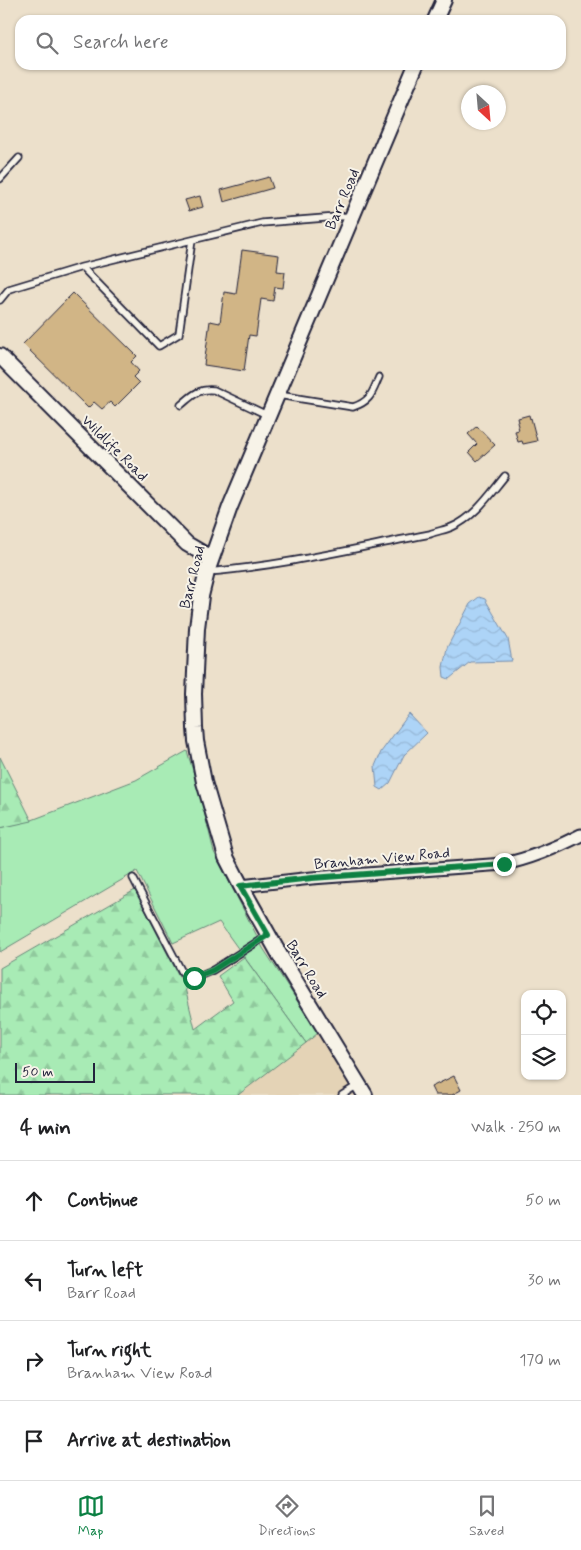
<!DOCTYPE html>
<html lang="en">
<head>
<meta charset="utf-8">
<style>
  body { margin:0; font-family:Mynerve,sans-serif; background:#f2f2f2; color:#202124 }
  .controls { position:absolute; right:15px; bottom:15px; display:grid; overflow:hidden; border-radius:10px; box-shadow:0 1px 4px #0004 }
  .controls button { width:45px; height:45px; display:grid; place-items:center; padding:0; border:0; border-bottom:1px solid #e0e0e0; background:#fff; color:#202124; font:25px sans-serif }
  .compass { position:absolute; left:461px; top:85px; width:45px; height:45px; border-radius:50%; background:#fff; box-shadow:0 1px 4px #0004; rotate:154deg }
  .scale { position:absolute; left:15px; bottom:12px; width:80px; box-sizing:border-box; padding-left:5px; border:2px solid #22223b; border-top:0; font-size:14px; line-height:18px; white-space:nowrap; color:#22223b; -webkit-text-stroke:4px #f7f3e8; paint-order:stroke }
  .stop { position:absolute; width:15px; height:15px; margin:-11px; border:4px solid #0b8043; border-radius:50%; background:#fff }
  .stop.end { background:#0b8043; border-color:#fff; box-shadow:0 1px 5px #0008 }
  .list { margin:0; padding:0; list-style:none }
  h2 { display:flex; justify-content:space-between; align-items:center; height:65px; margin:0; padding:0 20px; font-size:21px }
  h2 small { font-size:16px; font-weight:400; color:#757577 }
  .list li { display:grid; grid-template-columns:32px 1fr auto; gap:15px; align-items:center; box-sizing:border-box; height:80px; padding:0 20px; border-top:1px solid #e0e0e0 }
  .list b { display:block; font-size:19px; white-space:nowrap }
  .list p { margin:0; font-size:16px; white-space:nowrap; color:#757577 }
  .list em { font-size:16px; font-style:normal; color:#757577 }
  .icon { flex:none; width:28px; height:28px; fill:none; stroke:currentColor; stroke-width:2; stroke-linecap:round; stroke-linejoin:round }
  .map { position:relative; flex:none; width:581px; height:1095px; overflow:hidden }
  .search { position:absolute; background:#fff; box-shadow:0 1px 4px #0004; left:15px; right:15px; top:15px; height:55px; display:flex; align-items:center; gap:12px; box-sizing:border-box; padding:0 18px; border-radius:15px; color:#757577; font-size:19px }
  .sheet { height:385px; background:#fff }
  nav { display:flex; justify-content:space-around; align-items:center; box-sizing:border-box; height:70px; border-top:1px solid #e0e0e0; background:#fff; font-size:14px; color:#757577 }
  nav a { display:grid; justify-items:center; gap:2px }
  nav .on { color:#0b8043 }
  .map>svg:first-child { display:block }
  .built { fill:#e4d3b6 }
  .green { fill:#a8ebb5; stroke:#658678 }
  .forest { fill:url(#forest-firs); stroke:#658678 }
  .water { fill:url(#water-waves); stroke:#758dac }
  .building { fill:#d1b586; stroke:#22223b }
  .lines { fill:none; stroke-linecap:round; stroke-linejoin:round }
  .service-casing { stroke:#22223b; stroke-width:9 }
  .minor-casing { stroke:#22223b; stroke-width:15 }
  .tertiary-casing { stroke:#22223b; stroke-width:18 }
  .service { stroke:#f7f3e8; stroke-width:5.5 }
  .minor { stroke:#f7f3e8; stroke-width:11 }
  .tertiary { stroke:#f7f3e8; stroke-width:14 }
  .route { stroke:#0b8043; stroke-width:6 }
  .labels { text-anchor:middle; stroke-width:4; stroke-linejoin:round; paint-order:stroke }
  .street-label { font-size:15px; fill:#22223b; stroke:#f7f3e8 }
</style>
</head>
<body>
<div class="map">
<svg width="581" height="1095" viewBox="0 0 581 1095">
  <defs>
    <pattern id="forest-firs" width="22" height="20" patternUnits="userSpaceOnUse" patternTransform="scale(1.25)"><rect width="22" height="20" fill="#a8ebb5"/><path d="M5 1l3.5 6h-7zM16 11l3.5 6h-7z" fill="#90c99d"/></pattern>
    <pattern id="water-waves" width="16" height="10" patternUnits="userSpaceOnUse" patternTransform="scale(1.25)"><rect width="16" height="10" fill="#add4f7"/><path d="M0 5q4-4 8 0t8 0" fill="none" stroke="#95b6d5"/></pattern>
  </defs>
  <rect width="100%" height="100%" fill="#ece0cb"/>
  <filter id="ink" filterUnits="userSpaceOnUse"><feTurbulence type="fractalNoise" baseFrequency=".02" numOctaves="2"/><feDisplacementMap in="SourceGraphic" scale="10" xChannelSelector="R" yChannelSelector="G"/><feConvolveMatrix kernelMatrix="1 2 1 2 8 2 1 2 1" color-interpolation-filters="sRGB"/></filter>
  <g filter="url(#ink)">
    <path class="built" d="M 324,1028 L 365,1095 L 238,1095 Z"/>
    <path class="green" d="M 187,751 L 198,787 L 214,852 L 263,948 L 318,1033 L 306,1043 L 219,922 L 173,943 L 137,871 L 0,952 L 0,828 L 32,820 L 136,780 Z"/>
    <path class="forest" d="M 0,757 L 32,821 L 0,828 Z
      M 135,890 L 185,988 L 195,1029 L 233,1001 L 218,976 L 244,957 L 306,1043 L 238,1095 L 0,1095 L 0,968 Z"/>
    <path class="water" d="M 479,597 L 485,599 L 508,639 L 512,661 L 470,662 L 449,679 L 444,677 L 443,667 L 447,648 L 451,640 L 470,604 Z
      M 409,714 L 427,733 L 404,755 L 390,783 L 382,790 L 377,787 L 375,766 L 381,752 Z"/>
    <path class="building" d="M 269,177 L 273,188 L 224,202 L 221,190 Z
      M 200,196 L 203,207 L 189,211 L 185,200 Z
      M 242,250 L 279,255 L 277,271 L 285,272 L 283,288 L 275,287 L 273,301 L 261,299 L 256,336 L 249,335 L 244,371 L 204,365 L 210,321 L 220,323 L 224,292 L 236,294 Z
      M 73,293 L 137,356 L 131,362 L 139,371 L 133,377 L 139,383 L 115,407 L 110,402 L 102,409 L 94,402 L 88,408 L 23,344 Z
      M 529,415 L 530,419 L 531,418 L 537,441 L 523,444 L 522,441 L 518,442 L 515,431 L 519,430 L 517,422 L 519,422 L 518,418 Z
      M 477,426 L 495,445 L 477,461 L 469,452 L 477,444 L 468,434 Z
      M 454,1076 L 461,1090 L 452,1095 L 435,1095 L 431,1087 Z"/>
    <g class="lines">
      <g class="service-casing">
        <path id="service" d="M 0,179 L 19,158
          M 82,267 L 192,240
          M 0,300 L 9,289 L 82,267 L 159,346 L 179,334 L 192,240 L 262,223 L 350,216
          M 278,395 L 353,407 C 371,401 372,393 379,377
          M 181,405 C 192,396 198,388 214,390 L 267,415
          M 207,572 C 282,566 356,548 430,534 C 437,531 445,530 452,527 C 475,517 490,494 505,476
          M 133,878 L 182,972 L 194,978 L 213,970 L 268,935
          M 342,1095 L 358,1085"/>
      </g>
      <g class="minor-casing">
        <path id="minor" d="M 241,886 L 312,878 L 504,864 C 532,858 556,848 581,835"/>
      </g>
      <g class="tertiary-casing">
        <path id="tertiary" d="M 435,20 L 444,0
          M 0,356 L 187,544 L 211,558
          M 365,1095 L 282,959 L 241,886 L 226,857 L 204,782 L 196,741 L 195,728 L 194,694 L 197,628 L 201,596 L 207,572 L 230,507 L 416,65"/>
      </g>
      <use href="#service" class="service"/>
      <use href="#minor" class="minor"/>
      <use href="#tertiary" class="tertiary"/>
    </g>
  </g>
  <g class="lines" filter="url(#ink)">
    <path class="route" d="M 194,978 L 213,970 L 268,935 L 240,886 L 312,878 L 504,864"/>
  </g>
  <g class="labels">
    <g class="street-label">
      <text transform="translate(342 199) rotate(-67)" y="5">Barr Road</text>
      <text transform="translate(115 448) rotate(45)" y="5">Wildlife Road</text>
      <text transform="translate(192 577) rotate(-76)" y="5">Barr Road</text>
      <text transform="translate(382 858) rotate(-5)" y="5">Branham View Road</text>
      <text transform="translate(307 969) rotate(59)" y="5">Barr Road</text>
    </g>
  </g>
</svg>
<div class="controls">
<button><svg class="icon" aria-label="locate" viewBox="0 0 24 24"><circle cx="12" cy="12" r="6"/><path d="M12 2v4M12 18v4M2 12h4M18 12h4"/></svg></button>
<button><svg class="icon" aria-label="layers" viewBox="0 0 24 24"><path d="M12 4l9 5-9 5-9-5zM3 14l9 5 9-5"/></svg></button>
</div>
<svg class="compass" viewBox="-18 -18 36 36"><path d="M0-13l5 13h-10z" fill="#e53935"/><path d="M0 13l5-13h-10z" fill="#757577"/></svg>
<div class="scale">50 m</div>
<div class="stop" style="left:194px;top:978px"></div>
<div class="stop end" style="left:504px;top:864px"></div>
<div class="search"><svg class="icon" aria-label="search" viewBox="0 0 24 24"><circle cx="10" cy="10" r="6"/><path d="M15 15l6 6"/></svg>Search here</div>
</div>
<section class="sheet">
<h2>4 min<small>Walk · 250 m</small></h2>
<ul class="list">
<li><svg class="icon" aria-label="ahead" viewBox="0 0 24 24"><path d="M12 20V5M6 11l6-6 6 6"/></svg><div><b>Continue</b></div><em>50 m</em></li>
<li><svg class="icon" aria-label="left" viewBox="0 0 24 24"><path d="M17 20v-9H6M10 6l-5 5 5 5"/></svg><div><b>Turn left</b><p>Barr Road</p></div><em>30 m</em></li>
<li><svg class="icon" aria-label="right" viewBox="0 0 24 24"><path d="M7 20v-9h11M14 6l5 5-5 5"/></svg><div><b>Turn right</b><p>Branham View Road</p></div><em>170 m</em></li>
<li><svg class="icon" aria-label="arrive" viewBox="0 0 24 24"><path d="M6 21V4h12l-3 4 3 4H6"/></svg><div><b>Arrive at destination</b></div></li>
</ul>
</section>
<nav>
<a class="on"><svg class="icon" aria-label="map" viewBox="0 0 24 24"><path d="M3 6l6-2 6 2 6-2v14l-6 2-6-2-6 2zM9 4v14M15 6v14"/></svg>Map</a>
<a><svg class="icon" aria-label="directions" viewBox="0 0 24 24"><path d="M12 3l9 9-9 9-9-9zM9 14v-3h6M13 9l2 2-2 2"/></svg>Directions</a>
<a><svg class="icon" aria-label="saved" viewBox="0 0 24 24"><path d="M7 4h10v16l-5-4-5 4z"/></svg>Saved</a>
</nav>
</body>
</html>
